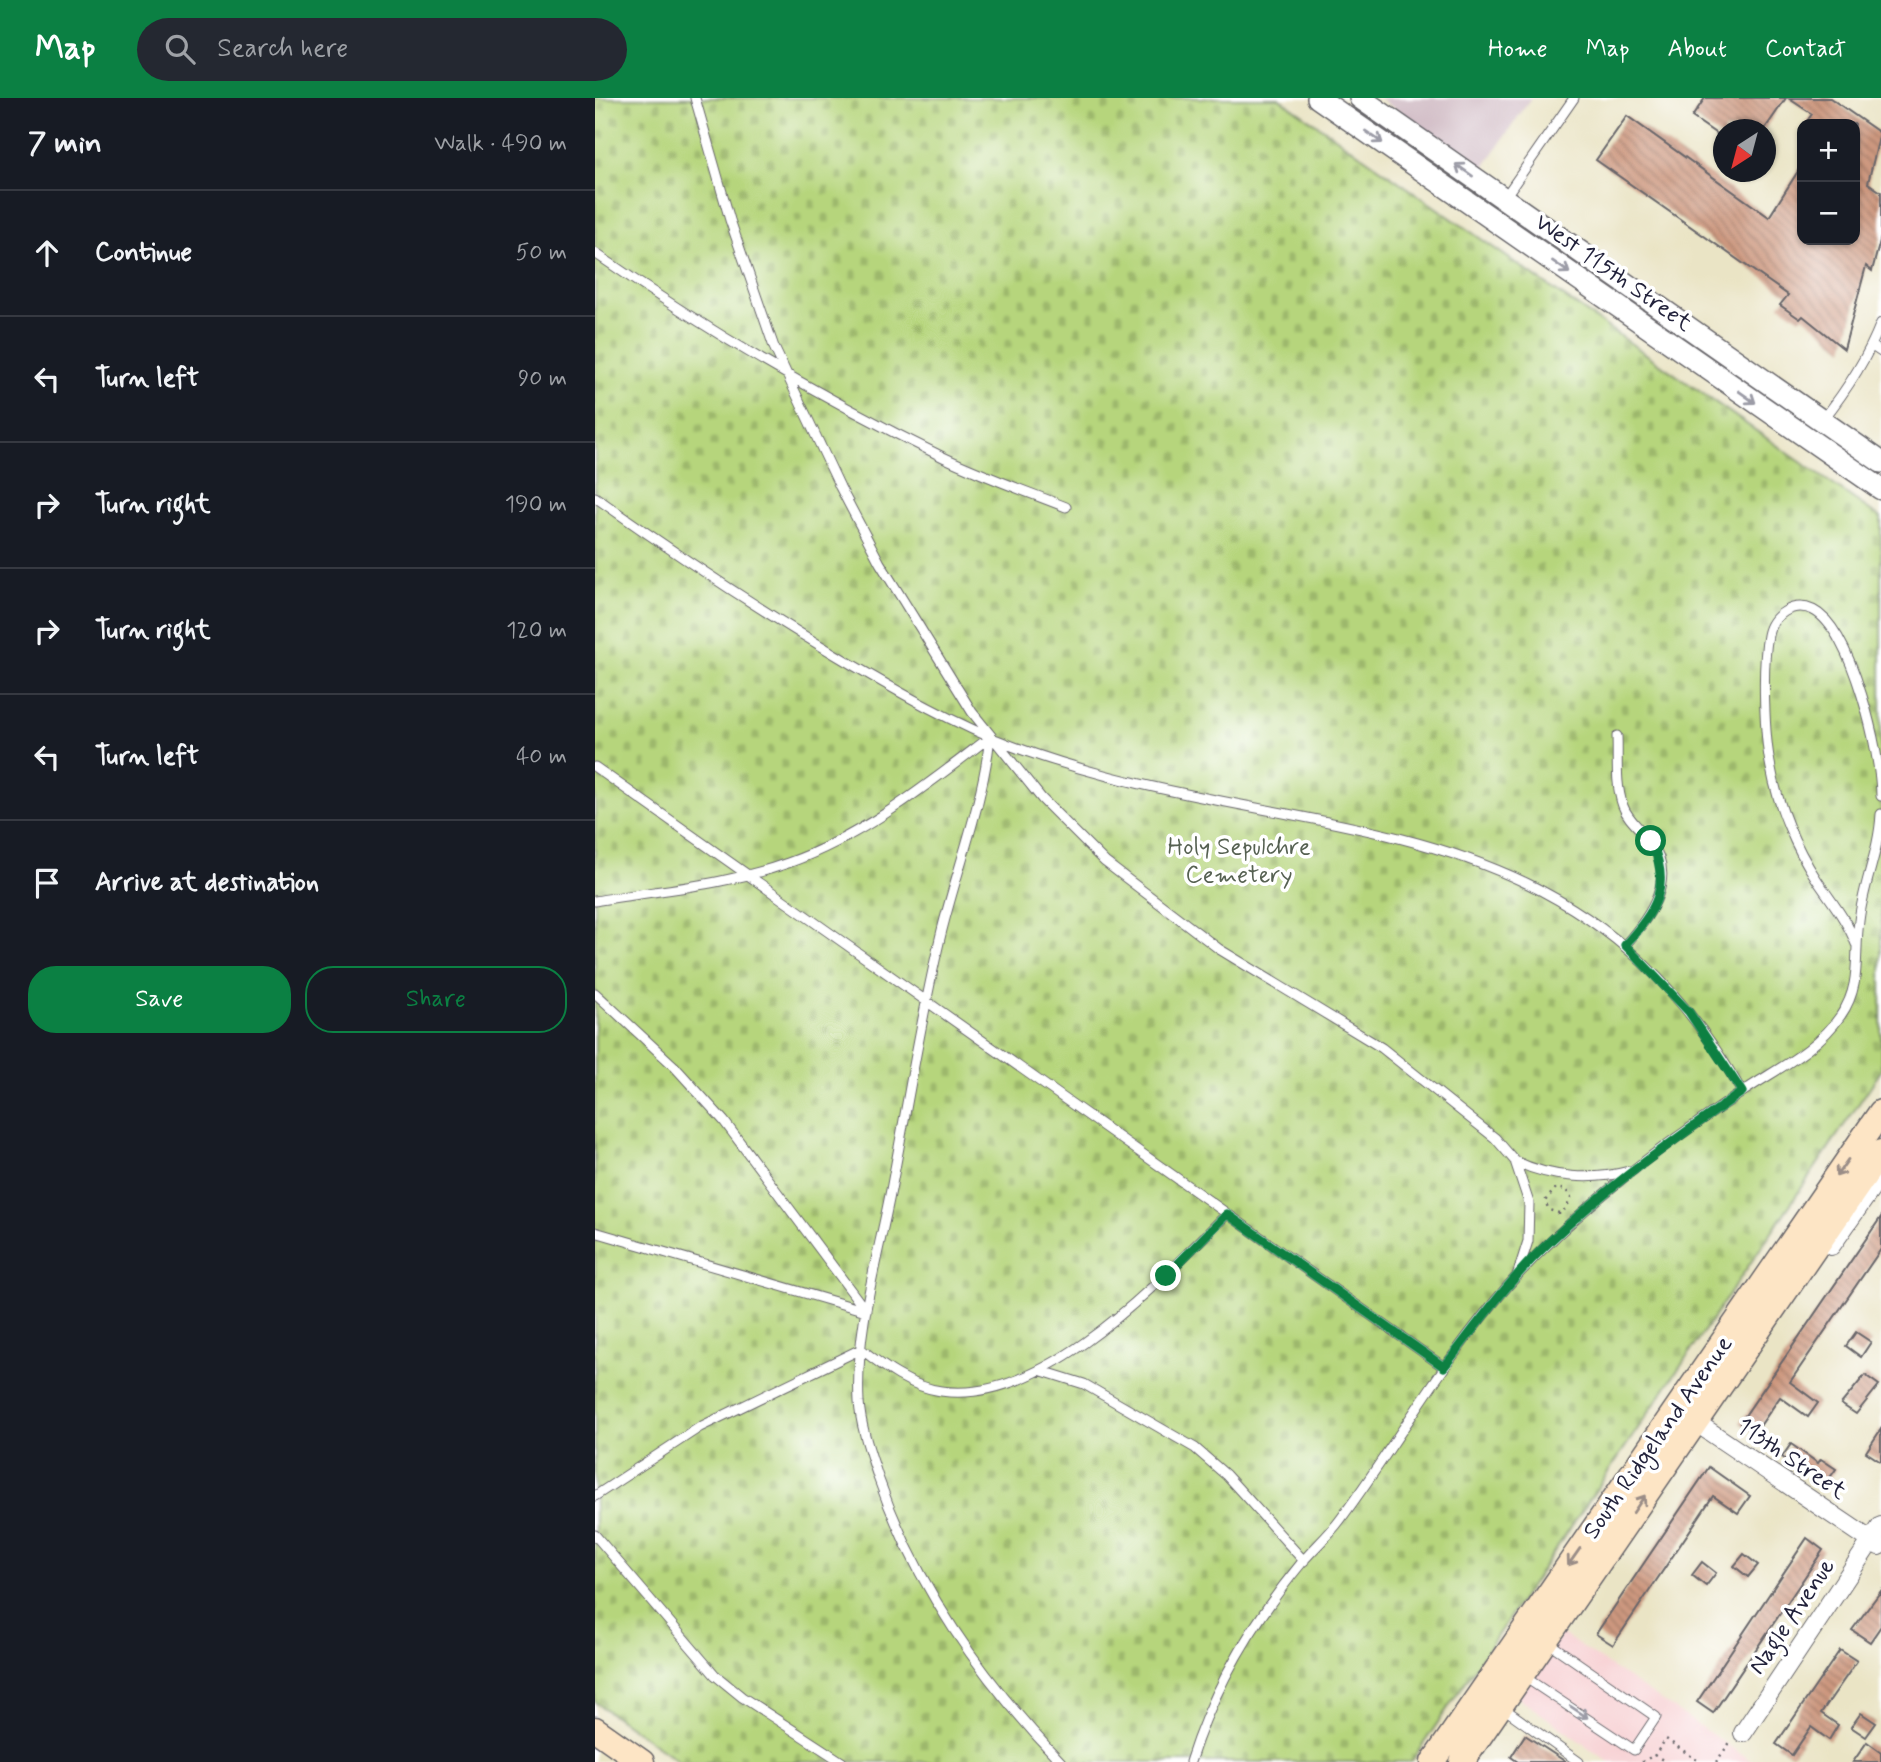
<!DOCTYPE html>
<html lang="en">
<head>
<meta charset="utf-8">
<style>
  body { margin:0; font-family:Mynerve,sans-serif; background:#242831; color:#f1f3f6 }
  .controls { position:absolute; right:21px; top:21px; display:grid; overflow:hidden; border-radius:14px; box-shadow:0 2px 5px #0004 }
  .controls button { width:63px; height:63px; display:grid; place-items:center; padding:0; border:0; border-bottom:2px solid #363941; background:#171b24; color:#f1f3f6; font:35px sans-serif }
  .compass { position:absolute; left:1118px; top:21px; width:63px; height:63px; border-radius:50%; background:#171b24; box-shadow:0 2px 5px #0004; rotate:216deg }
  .stop { position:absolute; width:21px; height:21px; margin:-16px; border:5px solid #0b8043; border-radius:50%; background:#fff }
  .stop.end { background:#0b8043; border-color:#fff; box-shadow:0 2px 7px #0008 }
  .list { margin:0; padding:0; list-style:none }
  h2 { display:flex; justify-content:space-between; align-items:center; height:91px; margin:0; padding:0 28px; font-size:30px }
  h2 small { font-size:23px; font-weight:400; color:#9ea1a6 }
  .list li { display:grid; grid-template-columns:46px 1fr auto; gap:21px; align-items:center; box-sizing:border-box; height:126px; padding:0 28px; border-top:2px solid #363941 }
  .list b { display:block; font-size:26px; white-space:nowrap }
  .list em { font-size:23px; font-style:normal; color:#9ea1a6 }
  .actions { display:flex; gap:14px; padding:21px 28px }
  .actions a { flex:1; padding:16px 0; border:2px solid #0b8043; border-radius:28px; text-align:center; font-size:24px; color:#0b8043 }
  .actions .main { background:#0b8043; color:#fff }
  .icon { flex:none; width:38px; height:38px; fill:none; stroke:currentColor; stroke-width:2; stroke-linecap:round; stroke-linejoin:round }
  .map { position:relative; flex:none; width:1286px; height:1664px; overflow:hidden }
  header { display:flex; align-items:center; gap:42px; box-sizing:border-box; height:98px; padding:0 35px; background:#0b8043; color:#fff }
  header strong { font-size:33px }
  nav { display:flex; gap:38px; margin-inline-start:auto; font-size:24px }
  .search { width:490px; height:63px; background:#242831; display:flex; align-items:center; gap:18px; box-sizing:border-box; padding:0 24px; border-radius:38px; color:#9ea1a6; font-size:26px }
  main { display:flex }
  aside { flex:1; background:#171b24 }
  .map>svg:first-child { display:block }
  .built { fill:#f7cfd1 }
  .industrial { fill:#d2bdc6 }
  .cemetery { fill:url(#cemetery-stones); stroke:#6c7c5c; stroke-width:2 }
  .building { fill:url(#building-back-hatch) }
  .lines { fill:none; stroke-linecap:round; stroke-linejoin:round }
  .service-casing { stroke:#68666b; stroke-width:11 }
  .minor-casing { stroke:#68666b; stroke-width:20 }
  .tertiary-casing { stroke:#68666b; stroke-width:24 }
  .secondary-casing { stroke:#68666b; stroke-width:27 }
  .path { stroke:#68666b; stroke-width:2.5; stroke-dasharray:2 5; stroke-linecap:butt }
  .service { stroke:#fff; stroke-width:9 }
  .minor { stroke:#fff; stroke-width:18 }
  .tertiary { stroke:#fff; stroke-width:21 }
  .secondary { stroke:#fde5c5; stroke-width:24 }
  .oneway { stroke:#9c9ca7 }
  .oneway2 { stroke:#9a8d87 }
  .route { stroke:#0b8043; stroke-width:9 }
  .labels { text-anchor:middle; stroke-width:7; stroke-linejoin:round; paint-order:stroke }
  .street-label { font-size:24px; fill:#22223b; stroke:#fff }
  .park-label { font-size:24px; fill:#566152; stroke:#fff }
</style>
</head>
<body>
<header>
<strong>Map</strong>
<div class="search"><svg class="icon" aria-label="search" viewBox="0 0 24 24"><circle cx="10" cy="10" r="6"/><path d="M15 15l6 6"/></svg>Search here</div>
<nav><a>Home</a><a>Map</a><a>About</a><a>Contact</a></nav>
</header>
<main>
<aside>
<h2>7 min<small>Walk · 490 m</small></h2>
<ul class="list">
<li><svg class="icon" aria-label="ahead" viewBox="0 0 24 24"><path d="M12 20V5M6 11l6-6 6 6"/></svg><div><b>Continue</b></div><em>50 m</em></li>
<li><svg class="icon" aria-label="left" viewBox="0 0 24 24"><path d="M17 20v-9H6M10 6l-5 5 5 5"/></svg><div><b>Turn left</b></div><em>90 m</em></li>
<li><svg class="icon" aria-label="right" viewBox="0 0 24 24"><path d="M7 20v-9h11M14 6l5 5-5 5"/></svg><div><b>Turn right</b></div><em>190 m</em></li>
<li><svg class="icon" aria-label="right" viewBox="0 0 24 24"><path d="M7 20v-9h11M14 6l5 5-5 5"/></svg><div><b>Turn right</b></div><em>120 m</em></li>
<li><svg class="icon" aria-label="left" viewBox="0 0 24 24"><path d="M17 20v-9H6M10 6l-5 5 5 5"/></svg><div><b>Turn left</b></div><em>40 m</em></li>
<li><svg class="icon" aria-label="arrive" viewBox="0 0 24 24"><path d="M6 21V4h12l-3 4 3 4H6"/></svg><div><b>Arrive at destination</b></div></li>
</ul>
<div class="actions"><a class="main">Save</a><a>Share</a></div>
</aside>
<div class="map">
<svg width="1286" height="1664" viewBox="0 0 1286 1664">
  <defs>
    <pattern id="cemetery-stones" width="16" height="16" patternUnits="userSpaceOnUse" patternTransform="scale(1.75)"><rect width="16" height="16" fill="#b6d57c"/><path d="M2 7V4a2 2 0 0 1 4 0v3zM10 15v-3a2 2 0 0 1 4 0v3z" fill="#9cb76c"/></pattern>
    <pattern id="building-back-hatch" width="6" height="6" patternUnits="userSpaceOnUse" patternTransform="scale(1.75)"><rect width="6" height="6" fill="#cd987f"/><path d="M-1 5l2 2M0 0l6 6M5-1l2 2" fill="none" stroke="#a67c69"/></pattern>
  </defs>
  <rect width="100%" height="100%" fill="#fff"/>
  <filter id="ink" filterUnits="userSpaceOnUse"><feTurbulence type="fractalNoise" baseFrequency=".0143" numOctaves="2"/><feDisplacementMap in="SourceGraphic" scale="14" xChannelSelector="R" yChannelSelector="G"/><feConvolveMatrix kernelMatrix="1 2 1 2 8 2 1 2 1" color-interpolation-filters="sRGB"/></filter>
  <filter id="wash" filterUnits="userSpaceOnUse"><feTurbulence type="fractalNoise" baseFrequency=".00686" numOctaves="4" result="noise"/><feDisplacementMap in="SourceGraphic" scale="28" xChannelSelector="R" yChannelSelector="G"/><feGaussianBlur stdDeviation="1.57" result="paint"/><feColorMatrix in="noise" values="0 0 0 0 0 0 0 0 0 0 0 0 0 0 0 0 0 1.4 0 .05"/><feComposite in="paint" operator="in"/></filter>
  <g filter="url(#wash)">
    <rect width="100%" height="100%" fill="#eae4c5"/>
    <path class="built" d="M 963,1533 L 1158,1664 L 1014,1664 L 918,1596 Z"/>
    <path class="industrial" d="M 784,0 L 936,0 L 887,72 Z"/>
    <path class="cemetery" d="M 0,0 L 684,0 L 1286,420 L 1286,973 L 816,1664 L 85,1664 L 0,1604 Z"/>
    <g id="blocks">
      <path class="building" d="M 1110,0 L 1191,0 L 1169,32 L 1129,32 L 1129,41 L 1097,19 Z
        M 1193,0 L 1235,0 L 1285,35 L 1273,85 L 1286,94 L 1286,139 L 1277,173 L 1271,168 L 1249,251 L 1208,218 L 1205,221 L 1185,207 L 1193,197 L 1001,62 L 1032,18 L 1174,119 L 1207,67 L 1207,142 L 1260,142 L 1260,26 L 1210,26 L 1217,16 Z
        M 1286,1119 L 1286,1151 L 1195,1284 L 1223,1305 L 1213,1319 L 1185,1299 L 1160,1335 L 1145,1325 Z
        M 1261,1234 L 1276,1244 L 1266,1259 L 1251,1248 Z
        M 1270,1277 L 1284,1287 L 1261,1316 L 1246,1306 Z
        M 1286,1331 L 1286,1364 L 1271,1354 Z
        M 1196,1346 L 1223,1365 L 1226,1361 L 1241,1371 L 1231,1385 L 1202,1365 L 1200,1368 L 1187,1359 Z
        M 1114,1369 L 1155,1398 L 1143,1415 L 1118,1398 L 1018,1547 L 1001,1536 Z
        M 1212,1440 L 1228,1452 L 1118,1615 L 1102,1604 Z
        M 1149,1456 L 1163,1467 L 1153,1479 L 1139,1468 Z
        M 1107,1464 L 1121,1475 L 1111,1488 L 1097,1477 Z
        M 1286,1493 L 1286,1528 L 1275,1544 L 1257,1532 Z
        M 1245,1552 L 1262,1563 L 1226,1615 L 1243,1627 L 1234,1642 L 1216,1629 L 1197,1657 L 1181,1646 Z
        M 1266,1615 L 1281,1625 L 1271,1639 L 1256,1629 Z
        M 930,1637 L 971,1664 L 923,1664 L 916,1659 Z
        M 1272,1644 L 1286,1654 L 1286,1664 L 1258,1664 Z"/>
    </g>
  </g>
  <g filter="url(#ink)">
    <use href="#blocks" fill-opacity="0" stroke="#68666b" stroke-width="2"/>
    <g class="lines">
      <g class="service-casing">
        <path id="service" d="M 100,0 L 135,122 L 179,249 L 245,389 L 285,465 L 377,614 L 447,701 L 510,764 L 624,851 L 787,950 L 900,1040 L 920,1063 L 934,1105 L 933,1143 L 922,1178
          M 908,102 L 979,0
          M 0,155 C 111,232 227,300 348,359 C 388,378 430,393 471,409
          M 1277,248 L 1286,254
          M 1227,323 C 1251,293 1272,261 1286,225
          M 0,399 C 82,457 165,512 251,563 C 304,594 359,626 417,648 C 699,753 972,686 1147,994
          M 1022,638 C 1023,661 1020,686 1028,708 C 1033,722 1045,730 1054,742 C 1084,779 1055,819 1030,847
          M 0,669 L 849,1269
          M 0,803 C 63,792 132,787 193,765 C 269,738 332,687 395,639 C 388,704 363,768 347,832 C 327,914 314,998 298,1081 C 285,1154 260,1229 264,1304 C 266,1330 275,1354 283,1379 C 321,1489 386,1580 466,1664
          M 1261,846 C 1252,822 1236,803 1222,782 C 1200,749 1183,708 1176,670 C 1169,638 1167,568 1173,537 C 1177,517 1198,503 1218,512 C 1257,531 1286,657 1286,698
          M 0,895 L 79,968 L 129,1023 L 271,1213
          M 920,1063 C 955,1080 997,1083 1034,1073
          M 0,1134 L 271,1213
          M 444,1272 L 489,1286 L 600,1350 L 631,1377 L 709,1463
          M 0,1398 L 105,1329 L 266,1251 C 289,1269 316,1289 346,1293 C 450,1308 565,1182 632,1116
          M 0,1437 L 120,1577 L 147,1599 L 247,1664
          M 928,1578 L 1039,1652 L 1061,1619 L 951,1543
          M 907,1609 L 984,1664
          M 595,1664 C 618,1591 659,1522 708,1463 C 720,1449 734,1437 745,1422 C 797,1352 840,1276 896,1208 C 937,1157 986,1114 1037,1073 C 1072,1045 1109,1020 1146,995 C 1181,971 1222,953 1246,917 C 1267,887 1259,857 1264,823 C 1268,786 1284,754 1286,716"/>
      </g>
      <g class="minor-casing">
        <path id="minor" d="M 1236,1148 L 1286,1077
          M 1093,1319 L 1284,1448
          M 1148,1635 L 1286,1428"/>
      </g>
      <g class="tertiary-casing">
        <path id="tertiary" d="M 723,0 L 1286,391
          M 765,0 L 1286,364"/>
      </g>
      <g class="secondary-casing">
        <path id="secondary" d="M 0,1631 L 47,1664
          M 838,1664 L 1286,1014
          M 867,1664 L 1286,1054"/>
      </g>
      <path class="path" d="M 964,1115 L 954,1112 L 950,1103 L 961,1090 L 971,1092 L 976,1100 L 971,1111 L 964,1115 L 964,1121
        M 1059,1658 L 1071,1641 L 1105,1664
        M 1047,1664 L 1059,1657 L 1068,1662
        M 1121,1664 L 1136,1643"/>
      <use href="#service" class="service"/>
      <use href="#minor" class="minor"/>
      <use href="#tertiary" class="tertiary"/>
      <use href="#secondary" class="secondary"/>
    </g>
    <defs><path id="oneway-shaft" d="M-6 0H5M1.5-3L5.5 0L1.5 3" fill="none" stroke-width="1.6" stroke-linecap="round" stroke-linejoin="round" transform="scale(1.75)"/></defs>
    <g class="oneway">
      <use href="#oneway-shaft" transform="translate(779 39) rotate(35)"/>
      <use href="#oneway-shaft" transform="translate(869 72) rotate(-145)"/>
      <use href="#oneway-shaft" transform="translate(966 169) rotate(35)"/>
      <use href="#oneway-shaft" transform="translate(1152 299) rotate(35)"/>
      <use href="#oneway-shaft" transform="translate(984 1614) rotate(34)"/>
    </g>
    <g class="oneway2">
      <use href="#oneway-shaft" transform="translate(1247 1070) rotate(125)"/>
      <use href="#oneway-shaft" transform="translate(1044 1406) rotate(-56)"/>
      <use href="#oneway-shaft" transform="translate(979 1459) rotate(125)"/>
    </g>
  </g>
  <g class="lines" filter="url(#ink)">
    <path class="route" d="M 571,1178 L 632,1116 L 849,1269 C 878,1232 905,1194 937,1161 C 1000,1097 1075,1045 1147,994 L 1094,914 L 1030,847 C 1061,812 1077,789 1056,743"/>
  </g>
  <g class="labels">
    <g class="street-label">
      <text transform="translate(1019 174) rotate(35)" y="8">West 115th Street</text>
      <text transform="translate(1062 1339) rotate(-55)" y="8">South Ridgeland Avenue</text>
      <text transform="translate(1197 1360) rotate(34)" y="8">113th Street</text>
      <text transform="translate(1196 1518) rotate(-56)" y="8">Nagle Avenue</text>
    </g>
    <g class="park-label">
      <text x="644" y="756">Holy Sepulchre<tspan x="644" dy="28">Cemetery</tspan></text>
    </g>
  </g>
</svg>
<div class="controls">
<button>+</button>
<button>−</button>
</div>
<svg class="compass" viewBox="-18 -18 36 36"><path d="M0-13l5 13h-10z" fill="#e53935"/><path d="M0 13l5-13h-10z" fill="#9ea1a6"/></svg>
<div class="stop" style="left:1056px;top:743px"></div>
<div class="stop end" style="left:571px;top:1178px"></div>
</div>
</main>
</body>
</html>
